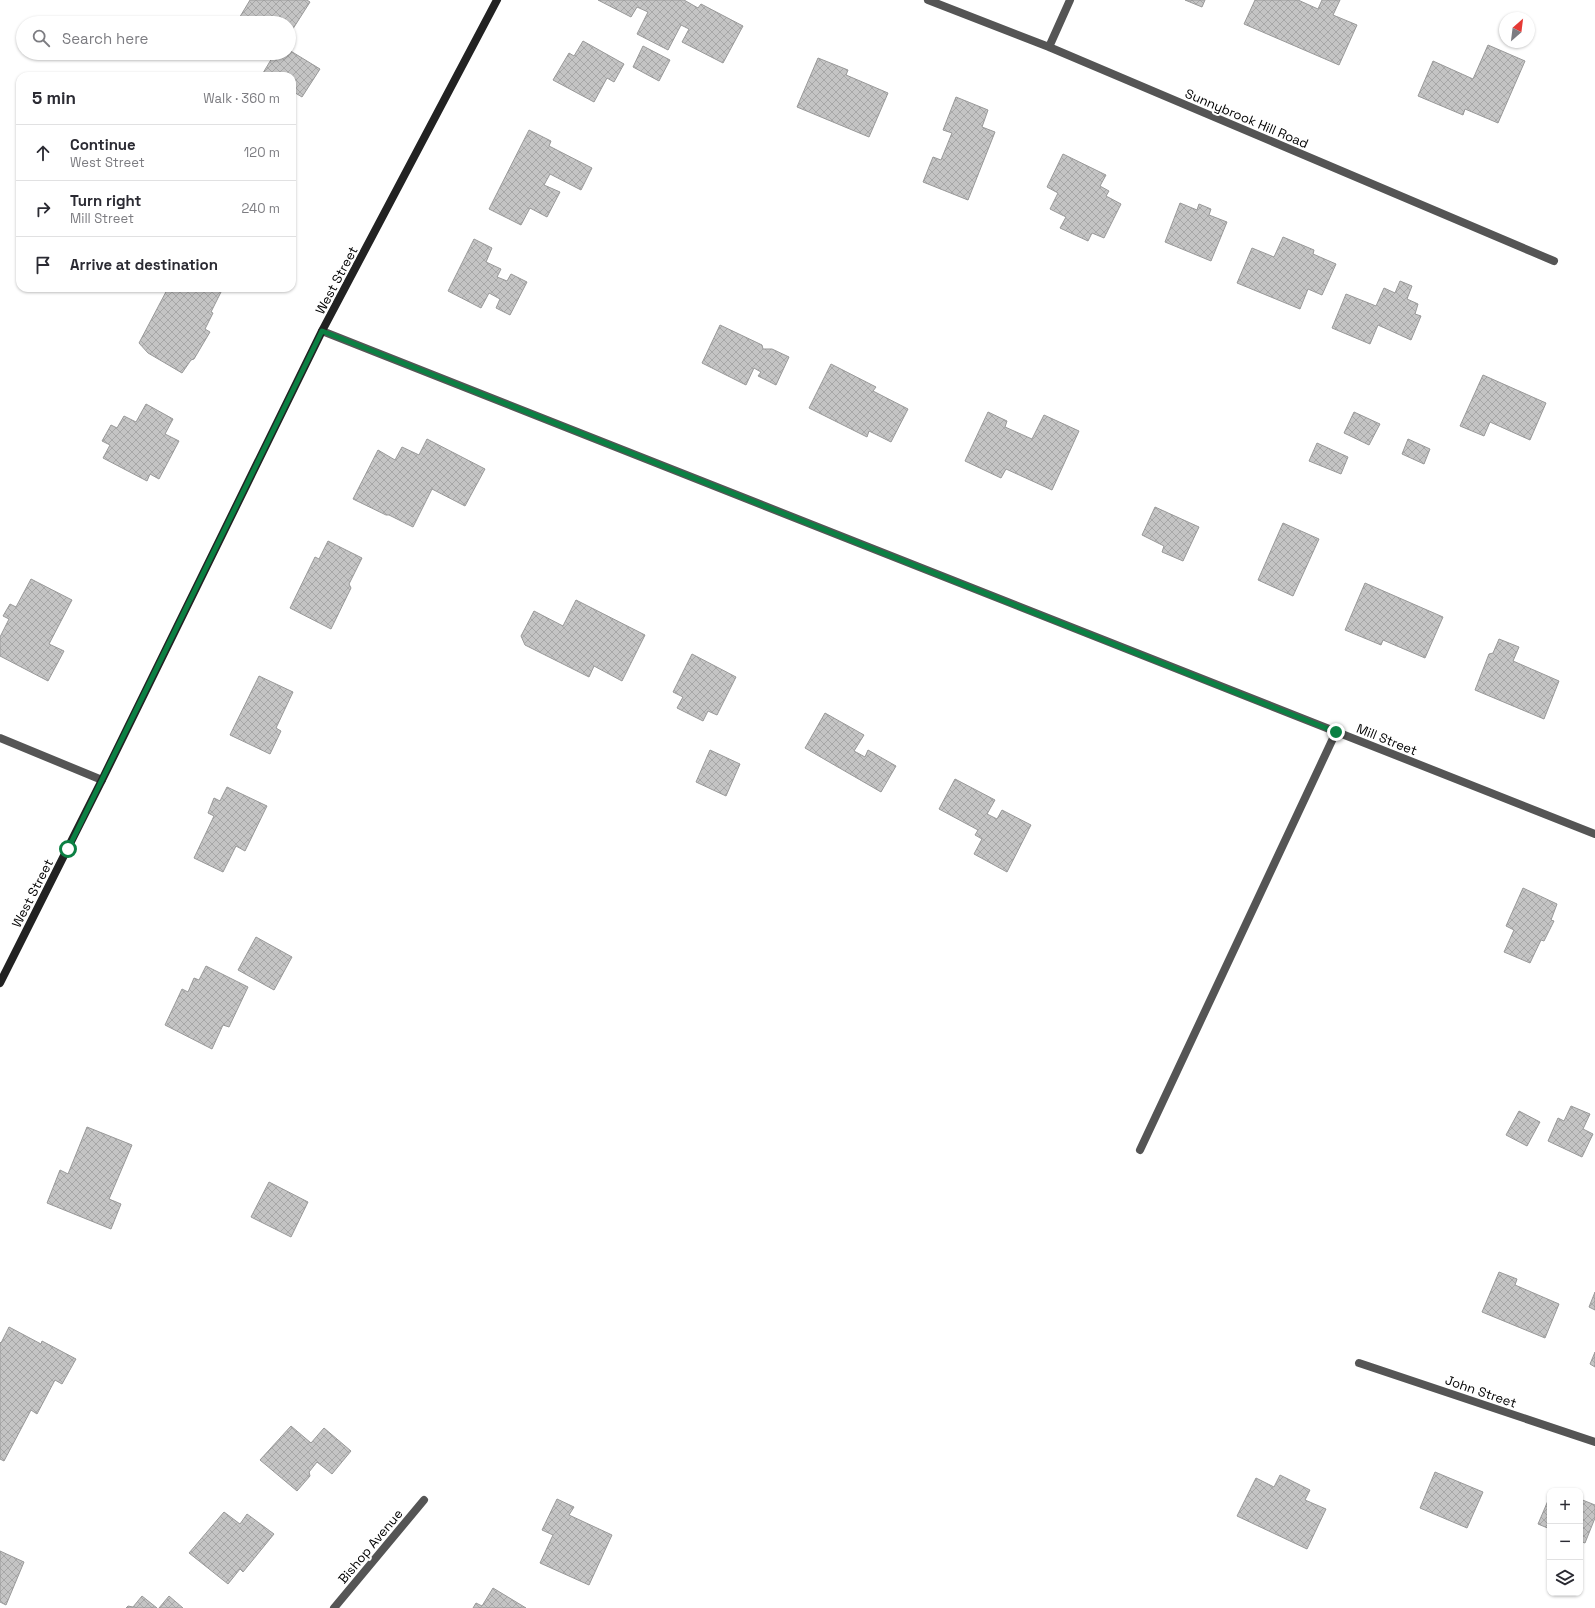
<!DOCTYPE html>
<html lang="en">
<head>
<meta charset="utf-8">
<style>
  body { margin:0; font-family:"Space Grotesk",sans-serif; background:#f7f7f7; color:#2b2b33 }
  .controls { position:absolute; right:12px; bottom:12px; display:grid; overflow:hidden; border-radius:8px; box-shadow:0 1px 3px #0004 }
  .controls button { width:36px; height:36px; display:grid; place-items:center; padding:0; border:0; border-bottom:1px solid #e1e1e2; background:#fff; color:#2b2b33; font:20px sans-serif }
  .compass { position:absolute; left:1499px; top:12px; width:36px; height:36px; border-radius:50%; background:#fff; box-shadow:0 1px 3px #0004; rotate:28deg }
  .stop { position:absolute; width:12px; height:12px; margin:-9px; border:3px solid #0b8043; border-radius:50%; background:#fff }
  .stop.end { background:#0b8043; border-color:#fff; box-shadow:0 1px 4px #0008 }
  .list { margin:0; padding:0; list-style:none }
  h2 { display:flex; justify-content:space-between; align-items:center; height:52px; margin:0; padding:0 16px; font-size:17px }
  h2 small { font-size:13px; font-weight:400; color:#7c7c81 }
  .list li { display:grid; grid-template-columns:26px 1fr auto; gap:12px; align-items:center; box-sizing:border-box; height:56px; padding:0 16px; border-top:1px solid #e1e1e2 }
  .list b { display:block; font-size:15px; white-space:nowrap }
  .list p { margin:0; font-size:13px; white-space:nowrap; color:#7c7c81 }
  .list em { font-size:13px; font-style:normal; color:#7c7c81 }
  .icon { flex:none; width:22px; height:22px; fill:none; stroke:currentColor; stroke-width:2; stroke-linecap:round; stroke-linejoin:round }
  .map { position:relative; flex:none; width:1595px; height:1608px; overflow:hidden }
  .search { position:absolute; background:#fff; box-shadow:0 1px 3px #0004; left:16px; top:16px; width:280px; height:44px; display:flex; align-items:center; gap:10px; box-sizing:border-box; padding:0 14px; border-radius:22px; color:#7c7c81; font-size:15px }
  .panel { position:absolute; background:#fff; box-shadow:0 1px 3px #0004; left:16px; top:72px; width:280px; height:220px; border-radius:12px }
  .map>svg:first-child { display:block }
  .building { fill:url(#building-cross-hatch); stroke:#999 }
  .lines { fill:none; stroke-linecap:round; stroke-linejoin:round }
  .lane { stroke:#555; stroke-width:8 }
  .street { stroke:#555; stroke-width:8 }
  .secondary { stroke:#222; stroke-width:8 }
  .route { stroke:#0b8043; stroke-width:5 }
  .labels { text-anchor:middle; stroke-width:4; stroke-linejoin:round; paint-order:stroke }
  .street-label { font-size:13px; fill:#000; stroke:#fff }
</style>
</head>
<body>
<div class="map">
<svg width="1595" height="1608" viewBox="0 0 1595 1608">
  <defs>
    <pattern id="building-cross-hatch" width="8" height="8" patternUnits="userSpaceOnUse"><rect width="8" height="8" fill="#c4c4c4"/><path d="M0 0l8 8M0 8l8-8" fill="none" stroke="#a7a7a7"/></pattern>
  </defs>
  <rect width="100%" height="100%" fill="#fff"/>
  <path class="building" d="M 250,0 L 307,0 L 310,2 L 289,35 L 289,23 L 244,23 L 238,20 Z
    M 598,0 L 684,0 L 698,8 L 701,4 L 743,26 L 723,63 L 682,42 L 689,29 L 681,25 L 668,50 L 637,34 L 648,12 L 637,7 L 631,17 Z
    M 1185,0 L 1205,0 L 1202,7 Z
    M 1255,0 L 1298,0 L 1318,9 L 1322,0 L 1340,0 L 1333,15 L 1357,25 L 1339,65 L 1244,24 Z
    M 583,41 L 624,64 L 614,82 L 607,78 L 594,102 L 553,80 L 569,53 L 574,56 Z
    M 1488,45 L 1525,61 L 1498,123 L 1465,109 L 1463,115 L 1418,96 L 1433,61 L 1473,79 Z
    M 643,46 L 670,60 L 659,81 L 633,67 Z
    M 289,50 L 320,69 L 302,97 L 292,91 L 292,76 L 267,76 L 263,73 L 272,58 L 264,53 L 289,53 Z
    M 818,58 L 848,70 L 846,75 L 888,93 L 869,137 L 797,107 Z
    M 956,97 L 988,110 L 982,127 L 995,132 L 968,200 L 923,182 L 933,157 L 941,160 L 952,133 L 943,130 Z
    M 529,130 L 551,141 L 549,146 L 592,168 L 581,190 L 550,174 L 544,185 L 560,192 L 547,217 L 530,208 L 521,225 L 489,209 Z
    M 1063,154 L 1106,175 L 1100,186 L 1109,191 L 1106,196 L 1121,204 L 1104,238 L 1092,233 L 1088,241 L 1060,228 L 1066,217 L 1050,209 L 1058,193 L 1047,187 Z
    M 1180,203 L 1197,210 L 1199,204 L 1211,209 L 1209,215 L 1227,222 L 1211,261 L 1165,242 Z
    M 1283,237 L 1314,250 L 1313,254 L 1336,264 L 1322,295 L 1308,289 L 1300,309 L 1237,283 L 1252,248 L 1274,257 Z
    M 474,239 L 492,248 L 486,262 L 501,269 L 497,277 L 507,281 L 511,274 L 527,282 L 510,315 L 496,308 L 500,299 L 489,293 L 481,308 L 448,291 Z
    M 1400,281 L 1412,286 L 1407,299 L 1418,304 L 1415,314 L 1421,316 L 1411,340 L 1378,325 L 1370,344 L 1332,328 L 1346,294 L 1376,306 L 1384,288 L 1395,293 Z
    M 168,288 L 173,288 L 178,290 L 179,288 L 223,288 L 211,312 L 213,313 L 205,329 L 210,332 L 194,359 L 191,360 L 182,373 L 148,353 L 139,343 Z
    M 720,325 L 762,345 L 763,349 L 772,349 L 789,357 L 776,385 L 758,376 L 761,372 L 754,368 L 746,385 L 702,363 Z
    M 831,364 L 876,387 L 873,391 L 908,409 L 891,442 L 869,431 L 867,437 L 809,408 Z
    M 1483,375 L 1546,403 L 1530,440 L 1490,422 L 1484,436 L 1460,426 Z
    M 146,404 L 173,419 L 165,434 L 179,441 L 159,479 L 150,474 L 147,481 L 103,458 L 110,445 L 102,441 L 111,425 L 117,428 L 124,416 L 136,422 Z
    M 988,412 L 1007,421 L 1005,427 L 1032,439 L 1044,415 L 1079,431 L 1052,490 L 1006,469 L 1001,478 L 965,461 Z
    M 1354,412 L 1380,424 L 1369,445 L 1344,433 Z
    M 427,439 L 485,469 L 465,506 L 432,489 L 413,527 L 389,515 L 386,515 L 353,499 L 378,450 L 395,460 L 402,447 L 419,455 Z
    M 1408,439 L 1430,449 L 1424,464 L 1402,454 Z
    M 1317,443 L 1348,457 L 1341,474 L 1309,461 Z
    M 1155,507 L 1199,527 L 1183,561 L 1162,552 L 1164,546 L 1142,535 Z
    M 1283,523 L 1319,539 L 1293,596 L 1258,580 Z
    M 328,541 L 362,558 L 349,584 L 351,588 L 331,629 L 290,608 L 315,557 L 319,559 Z
    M 31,579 L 72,600 L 49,644 L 64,651 L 48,681 L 0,656 L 0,637 L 9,619 L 3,616 L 10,604 L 16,607 Z
    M 1365,583 L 1443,617 L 1425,658 L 1383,640 L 1381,645 L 1345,630 Z
    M 576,600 L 645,635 L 622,681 L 594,666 L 589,677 L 525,645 L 521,636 L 534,611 L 563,626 Z
    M 1499,639 L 1519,647 L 1513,661 L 1559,681 L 1544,719 L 1475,690 L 1489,654 L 1493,653 Z
    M 692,654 L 736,677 L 717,715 L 708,711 L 703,721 L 677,708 L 683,697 L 673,692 Z
    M 259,676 L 293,692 L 276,728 L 281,731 L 270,754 L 230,735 Z
    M 825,713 L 864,735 L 854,751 L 865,757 L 868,750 L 896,766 L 881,792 L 805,748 Z
    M 710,750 L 740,764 L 726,796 L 696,782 Z
    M 955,779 L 995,800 L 987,814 L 997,819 L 1002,810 L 1031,825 L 1007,872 L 974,854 L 982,839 L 975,835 L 978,830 L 939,809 Z
    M 227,787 L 267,806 L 245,851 L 236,846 L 223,872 L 194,858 L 214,816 L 208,813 L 214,798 L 220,801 Z
    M 1523,888 L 1557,904 L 1551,920 L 1554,921 L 1544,941 L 1541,940 L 1530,963 L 1504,952 L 1514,930 L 1506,926 Z
    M 256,937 L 292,957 L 274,990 L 238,970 Z
    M 206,966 L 248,987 L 229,1027 L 223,1025 L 212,1049 L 165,1025 L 182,989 L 188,992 L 194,978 L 199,980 Z
    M 1571,1106 L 1590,1114 L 1583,1129 L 1593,1134 L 1582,1157 L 1548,1141 L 1558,1118 L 1564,1121 Z
    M 1519,1111 L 1540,1122 L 1527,1146 L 1506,1135 Z
    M 87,1127 L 132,1145 L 109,1199 L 121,1204 L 111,1229 L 47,1203 L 60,1170 L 68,1174 Z
    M 269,1182 L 308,1202 L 291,1237 L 251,1217 Z
    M 1499,1272 L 1517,1279 L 1515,1285 L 1559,1304 L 1545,1338 L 1482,1312 Z
    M 1595,1292 L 1595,1310 L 1589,1307 Z
    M 9,1327 L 41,1344 L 42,1341 L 76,1359 L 62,1384 L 55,1380 L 37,1414 L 31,1410 L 4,1461 L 0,1459 L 0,1342 L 1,1343 Z
    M 1595,1352 L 1595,1367 L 1590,1364 Z
    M 291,1426 L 311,1443 L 324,1428 L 351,1451 L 332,1474 L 317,1462 L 309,1472 L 310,1476 L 297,1491 L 260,1460 Z
    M 1435,1472 L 1483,1492 L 1467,1528 L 1420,1508 Z
    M 1280,1475 L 1310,1490 L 1305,1500 L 1326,1509 L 1307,1549 L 1237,1516 L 1256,1478 L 1274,1487 Z
    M 1550,1496 L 1550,1529 L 1538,1524 Z
    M 557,1499 L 574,1507 L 569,1515 L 612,1535 L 589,1585 L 540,1563 L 553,1535 L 542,1530 Z
    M 1580,1499 L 1595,1505 L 1595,1518 L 1585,1543 L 1580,1541 Z
    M 224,1512 L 240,1524 L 247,1514 L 274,1534 L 243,1572 L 240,1569 L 228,1584 L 189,1553 Z
    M 0,1551 L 24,1562 L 6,1605 L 0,1602 Z
    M 493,1588 L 526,1608 L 473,1608 L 476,1603 L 482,1606 Z
    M 142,1596 L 157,1608 L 126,1608 L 128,1606 L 133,1607 Z
    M 169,1596 L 183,1608 L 159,1608 Z"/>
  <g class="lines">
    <path class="lane" d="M 1140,1150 L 1336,732"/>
    <path class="street" d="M 928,0 L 1049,47 L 1554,261
      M 1049,47 L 1070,0
      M 322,331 L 1595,834
      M 0,738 L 102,780
      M 1359,1363 L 1595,1442
      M 334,1608 L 424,1500"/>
    <path class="secondary" d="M 0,983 L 102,780 L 322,331 L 497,0"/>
  </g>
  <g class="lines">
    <path class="route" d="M 68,849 L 322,331 L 1336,732"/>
  </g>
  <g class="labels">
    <g class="street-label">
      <text transform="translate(1247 118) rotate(23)" y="5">Sunnybrook Hill Road</text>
      <text transform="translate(336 280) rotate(-62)" y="5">West Street</text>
      <text transform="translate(1387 739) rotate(22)" y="5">Mill Street</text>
      <text transform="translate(32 893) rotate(-63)" y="5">West Street</text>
      <text transform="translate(1481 1391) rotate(19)" y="5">John Street</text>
      <text transform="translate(370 1546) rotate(-50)" y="5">Bishop Avenue</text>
    </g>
  </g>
</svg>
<div class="controls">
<button>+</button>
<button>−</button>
<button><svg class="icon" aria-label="layers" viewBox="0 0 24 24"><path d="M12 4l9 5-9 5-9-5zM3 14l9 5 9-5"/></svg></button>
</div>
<svg class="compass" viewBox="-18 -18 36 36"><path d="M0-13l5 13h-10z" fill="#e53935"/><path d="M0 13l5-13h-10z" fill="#7c7c81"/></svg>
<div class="stop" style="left:68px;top:849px"></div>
<div class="stop end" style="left:1336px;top:732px"></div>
<div class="search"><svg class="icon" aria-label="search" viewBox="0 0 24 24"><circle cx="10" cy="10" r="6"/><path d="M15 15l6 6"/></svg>Search here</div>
<section class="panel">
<h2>5 min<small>Walk · 360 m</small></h2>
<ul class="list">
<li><svg class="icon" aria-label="ahead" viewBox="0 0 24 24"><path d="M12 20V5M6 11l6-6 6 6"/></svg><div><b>Continue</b><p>West Street</p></div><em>120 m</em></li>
<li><svg class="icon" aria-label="right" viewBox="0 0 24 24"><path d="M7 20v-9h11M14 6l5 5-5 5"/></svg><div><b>Turn right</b><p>Mill Street</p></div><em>240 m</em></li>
<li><svg class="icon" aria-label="arrive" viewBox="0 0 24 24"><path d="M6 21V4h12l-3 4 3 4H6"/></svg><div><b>Arrive at destination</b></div></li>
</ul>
</section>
</div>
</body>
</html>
